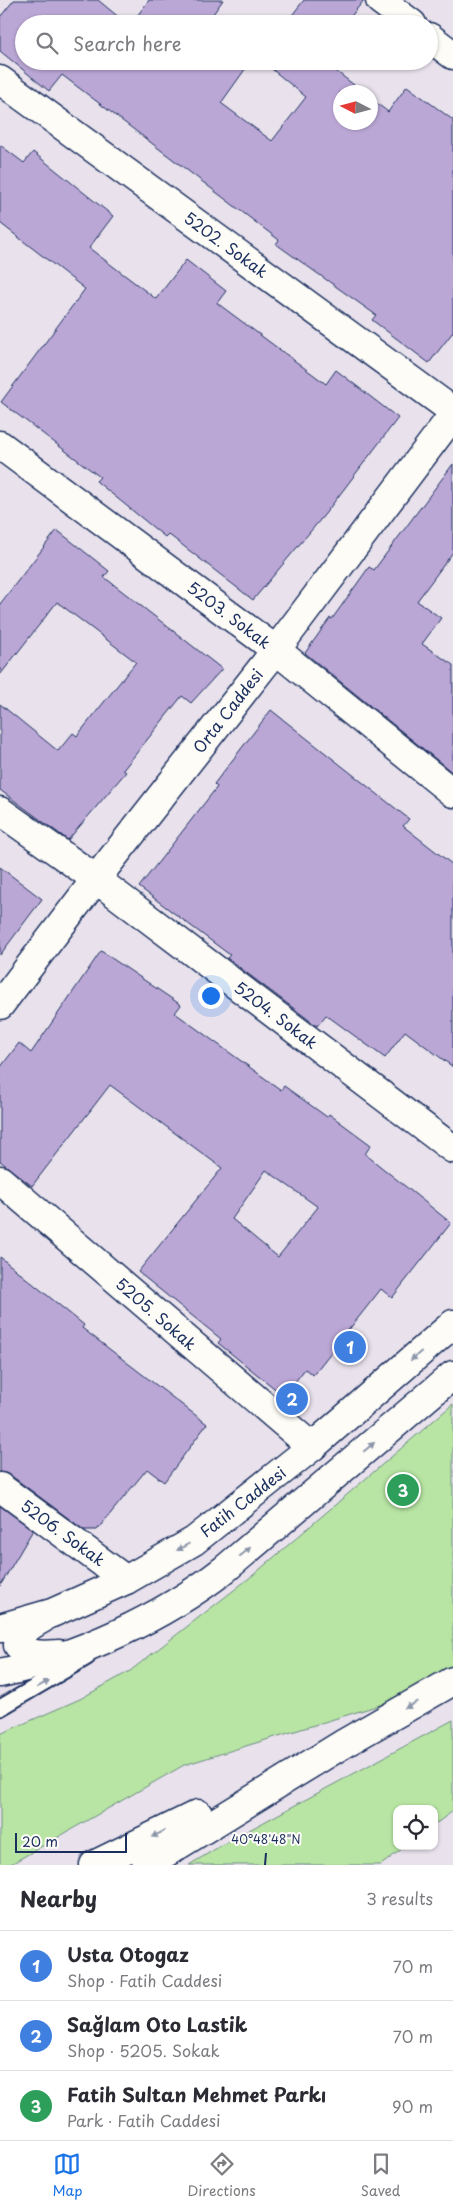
<!DOCTYPE html>
<html lang="en">
<head>
<meta charset="utf-8">
<style>
  body { margin:0; font-family:"Playpen Sans",sans-serif; background:#f7f7f7; color:#2b2b33 }
  .controls { position:absolute; right:15px; bottom:15px; display:grid; overflow:hidden; border-radius:10px; box-shadow:0 1px 4px #0004 }
  .controls button { width:45px; height:45px; display:grid; place-items:center; padding:0; border:0; border-bottom:1px solid #e1e1e2; background:#fff; color:#2b2b33; font:25px sans-serif }
  .compass { position:absolute; left:333px; top:85px; width:45px; height:45px; border-radius:50%; background:#fff; box-shadow:0 1px 4px #0004; rotate:276deg }
  .scale { position:absolute; left:15px; bottom:12px; width:112px; box-sizing:border-box; padding-left:5px; border:2px solid #1b2f5e; border-top:0; font-size:14px; line-height:18px; white-space:nowrap; color:#1b2f5e; -webkit-text-stroke:4px #fdfcf7; paint-order:stroke }
  .you { position:absolute; left:210px; top:995px; width:18px; height:18px; margin:-12px; border:4px solid #fff; border-radius:50%; background:#1a73e8; box-shadow:0 0 0 8px #1a73e833 }
  .badge { display:grid; place-items:center; width:32px; height:32px; border-radius:50%; background:#1a73e8; color:#fff; font-size:16px; font-weight:700 }
  .pin { position:absolute; translate:-50% -50%; border:2px solid #fff; box-shadow:0 1px 5px #0006 }
  .list { margin:0; padding:0; list-style:none }
  h2 { display:flex; justify-content:space-between; align-items:center; height:65px; margin:0; padding:0 20px; font-size:21px }
  h2 small { font-size:16px; font-weight:400; color:#7c7c81 }
  .list li { display:grid; grid-template-columns:32px 1fr auto; gap:15px; align-items:center; box-sizing:border-box; height:70px; padding:0 20px; border-top:1px solid #e1e1e2 }
  .list b { display:block; font-size:19px; white-space:nowrap }
  .list p { margin:0; font-size:16px; white-space:nowrap; color:#7c7c81 }
  .list em { font-size:16px; font-style:normal; color:#7c7c81 }
  .icon { flex:none; width:28px; height:28px; fill:none; stroke:currentColor; stroke-width:2; stroke-linecap:round; stroke-linejoin:round }
  .map { position:relative; flex:none; width:453px; height:1865px; overflow:hidden }
  .search { position:absolute; background:#fff; box-shadow:0 1px 4px #0004; left:15px; right:15px; top:15px; height:55px; display:flex; align-items:center; gap:12px; box-sizing:border-box; padding:0 18px; border-radius:28px; color:#7c7c81; font-size:19px }
  .sheet { height:275px; background:#fff }
  nav { display:flex; justify-content:space-around; align-items:center; box-sizing:border-box; height:70px; border-top:1px solid #e1e1e2; background:#fff; font-size:14px; color:#7c7c81 }
  nav a { display:grid; justify-items:center; gap:2px }
  nav .on { color:#1a73e8 }
  .map>svg:first-child { display:block }
  .green { fill:#b8e5a3; stroke:#6a8a80 }
  .building { fill:#bba7d6; stroke:#1b2f5e; fill-rule:evenodd }
  .lines { fill:none; stroke-linecap:round; stroke-linejoin:round }
  .lane-casing { stroke:#1b2f5e; stroke-width:19 }
  .street-casing { stroke:#1b2f5e; stroke-width:31 }
  .secondary-casing { stroke:#1b2f5e; stroke-width:31 }
  .highway-casing { stroke:#1b2f5e; stroke-width:31 }
  .lane { stroke:#fdfcf7; stroke-width:15 }
  .street { stroke:#fdfcf7; stroke-width:28 }
  .secondary { stroke:#fdfcf7; stroke-width:28 }
  .highway { stroke:#fdfcf7; stroke-width:28 }
  .oneway { fill:#8c96aa }
  .ticks { fill:none; stroke:#1b2f5e; stroke-width:2 }
  .labels { text-anchor:middle; stroke-width:4; stroke-linejoin:round; paint-order:stroke }
  .street-label { font-size:16px; fill:#1b2f5e; stroke:#fdfcf7 }
  .ticks-label { font-size:12px; text-anchor:middle; fill:#1b2f5e; stroke:#fdfcf7; stroke-width:4; stroke-linejoin:round; paint-order:stroke }
</style>
</head>
<body>
<div class="map">
<svg width="453" height="1865" viewBox="0 0 453 1865">
  <rect width="100%" height="100%" fill="#e9e2ed"/>
  <filter id="ink" filterUnits="userSpaceOnUse"><feTurbulence type="fractalNoise" baseFrequency=".02" numOctaves="2"/><feDisplacementMap in="SourceGraphic" scale="10" xChannelSelector="R" yChannelSelector="G"/><feConvolveMatrix kernelMatrix="1 2 1 2 8 2 1 2 1" color-interpolation-filters="sRGB"/></filter>
  <g filter="url(#ink)">
    <path class="green" d="M 453,1404 L 453,1666 L 383,1704 L 184,1765 L 11,1864 L 0,1865 L 0,1734 L 80,1699 L 130,1671 L 252,1576 Z
      M 453,1720 L 453,1811 L 434,1825 L 434,1809 L 397,1809 L 397,1846 L 406,1846 L 381,1865 L 189,1865 L 227,1842 Z"/>
    <path class="building" d="M 14,0 L 98,0 L 127,24 L 24,24 L 24,61 L 251,61 L 221,103 L 272,141 L 306,97 L 262,61 L 323,61 L 363,92 L 340,92 L 340,122 L 370,122 L 370,98 L 388,112 L 407,86 L 453,120 L 453,332 L 429,363 L 372,320 L 376,315 L 276,244 L 279,240 L 62,75 L 49,91 L 0,51 L 0,17 Z
      M 149,0 L 223,0 L 206,24 L 131,24 Z
      M 304,0 L 364,0 L 345,24 L 285,24 Z
      M 0,145 L 24,163 L 33,152 L 113,216 L 89,248 L 156,299 L 186,260 L 226,291 L 217,303 L 326,384 L 336,370 L 398,418 L 325,514 L 253,600 L 168,534 L 165,537 L 96,481 L 100,477 L 1,402 L 85,289 L 0,223 Z
      M 453,464 L 453,552 L 417,601 L 441,618 L 422,644 L 453,665 L 453,773 L 305,653 L 330,618 L 332,619 L 369,567 L 374,570 Z
      M 57,530 L 109,571 L 104,577 L 222,669 L 191,703 L 182,696 L 123,770 L 126,772 L 68,840 L 0,790 L 0,704 L 58,751 L 73,733 L 77,736 L 136,662 L 57,602 L 0,675 L 0,604 Z
      M 271,710 L 409,819 L 403,826 L 453,865 L 453,1067 L 405,1031 L 385,1058 L 326,1015 L 317,1026 L 227,958 L 230,955 L 139,887 L 217,787 L 214,784 Z
      M 0,867 L 42,899 L 0,955 Z
      M 101,951 L 181,1005 L 175,1013 L 281,1090 L 284,1086 L 327,1117 L 329,1114 L 371,1145 L 365,1154 L 451,1223 L 392,1298 L 381,1289 L 313,1375 L 305,1369 L 284,1396 L 218,1343 L 221,1339 L 138,1272 L 222,1168 L 110,1085 L 32,1186 L 0,1161 L 0,1068 L 19,1043 L 31,1053 ZM 266,1170 L 318,1207 L 278,1257 L 232,1219 Z
      M 0,1257 L 84,1325 L 82,1328 L 207,1424 L 164,1482 L 147,1469 L 97,1530 L 84,1530 L 9,1474 L 0,1472 Z
      M 0,1506 L 33,1530 L 0,1586 Z"/>
    <g class="lines">
      <g class="lane-casing">
        <path id="lane" d="M 0,1708 L 87,1657"/>
      </g>
      <g class="street-casing">
        <path id="street" d="M 380,0 L 412,24
          M 429,37 L 453,55
          M 0,80 L 453,411
          M 0,445 L 276,650 L 453,793
          M 0,811 L 96,879 L 453,1149
          M 0,1180 L 312,1447
          M 0,1487 L 126,1580"/>
      </g>
      <g class="secondary-casing">
        <path id="secondary" d="M 0,1005 L 96,879 L 276,650 L 453,415
          M 42,1619 C 31,1625 20,1631 18,1645 C 29,1657 44,1655 59,1654
          M 0,1628 L 52,1613 L 126,1580 L 194,1541 L 312,1447 L 453,1324
          M 0,1673 C 76,1658 164,1617 225,1569 L 453,1375"/>
      </g>
      <g class="highway-casing">
        <path id="highway" d="M 94,1865 L 198,1814
          M 146,1865 L 343,1744 L 453,1681"/>
      </g>
      <use href="#lane" class="lane"/>
      <use href="#street" class="street"/>
      <use href="#secondary" class="secondary"/>
      <use href="#highway" class="highway"/>
    </g>
    <defs><path id="oneway-solid" d="M-6-.8H1V-3.2L6.5 0L1 3.2V.8H-6Z" transform="scale(1.25)"/></defs>
    <g class="oneway">
      <use href="#oneway-solid" transform="translate(416 1356) rotate(139)"/>
      <use href="#oneway-solid" transform="translate(369 1447) rotate(-40)"/>
      <use href="#oneway-solid" transform="translate(183 1547) rotate(150)"/>
      <use href="#oneway-solid" transform="translate(245 1552) rotate(-40)"/>
      <use href="#oneway-solid" transform="translate(43 1684) rotate(-30)"/>
      <use href="#oneway-solid" transform="translate(411 1705) rotate(150)"/>
      <use href="#oneway-solid" transform="translate(158 1834) rotate(154)"/>
    </g>
  </g>
  <path class="ticks" d="M 265,1865 L 266,1853"/>
  <g class="labels">
    <g class="street-label">
      <text transform="translate(226 245) rotate(36)" y="6">5202. Sokak</text>
      <text transform="translate(229 615) rotate(37)" y="6">5203. Sokak</text>
      <text transform="translate(228 711) rotate(-52)" y="6">Orta Caddesi</text>
      <text transform="translate(276 1015) rotate(37)" y="6">5204. Sokak</text>
      <text transform="translate(156 1314) rotate(41)" y="6">5205. Sokak</text>
      <text transform="translate(243 1502) rotate(-38)" y="6">Fatih Caddesi</text>
      <text transform="translate(63 1533) rotate(36)" y="6">5206. Sokak</text>
    </g>
  </g>
  <g class="ticks-label">
    <text x="266" y="1844">40°48'48"N</text>
  </g>
</svg>
<div class="controls">
<button><svg class="icon" aria-label="locate" viewBox="0 0 24 24"><circle cx="12" cy="12" r="6"/><path d="M12 2v4M12 18v4M2 12h4M18 12h4"/></svg></button>
</div>
<svg class="compass" viewBox="-18 -18 36 36"><path d="M0-13l5 13h-10z" fill="#e53935"/><path d="M0 13l5-13h-10z" fill="#7c7c81"/></svg>
<div class="scale">20 m</div>
<div class="you"></div>
<div class="pin badge" style="left:350px;top:1347px;background:#3f7fe0">1</div>
<div class="pin badge" style="left:292px;top:1399px;background:#3f7fe0">2</div>
<div class="pin badge" style="left:403px;top:1490px;background:#2e9e5b">3</div>
<div class="search"><svg class="icon" aria-label="search" viewBox="0 0 24 24"><circle cx="10" cy="10" r="6"/><path d="M15 15l6 6"/></svg>Search here</div>
</div>
<section class="sheet">
<h2>Nearby<small>3 results</small></h2>
<ul class="list">
<li><span class="badge" style="background:#3f7fe0">1</span><div><b>Usta Otogaz</b><p>Shop · Fatih Caddesi</p></div><em>70 m</em></li>
<li><span class="badge" style="background:#3f7fe0">2</span><div><b>Sağlam Oto Lastik</b><p>Shop · 5205. Sokak</p></div><em>70 m</em></li>
<li><span class="badge" style="background:#2e9e5b">3</span><div><b>Fatih Sultan Mehmet Parkı</b><p>Park · Fatih Caddesi</p></div><em>90 m</em></li>
</ul>
</section>
<nav>
<a class="on"><svg class="icon" aria-label="map" viewBox="0 0 24 24"><path d="M3 6l6-2 6 2 6-2v14l-6 2-6-2-6 2zM9 4v14M15 6v14"/></svg>Map</a>
<a><svg class="icon" aria-label="directions" viewBox="0 0 24 24"><path d="M12 3l9 9-9 9-9-9zM9 14v-3h6M13 9l2 2-2 2"/></svg>Directions</a>
<a><svg class="icon" aria-label="saved" viewBox="0 0 24 24"><path d="M7 4h10v16l-5-4-5 4z"/></svg>Saved</a>
</nav>
</body>
</html>
